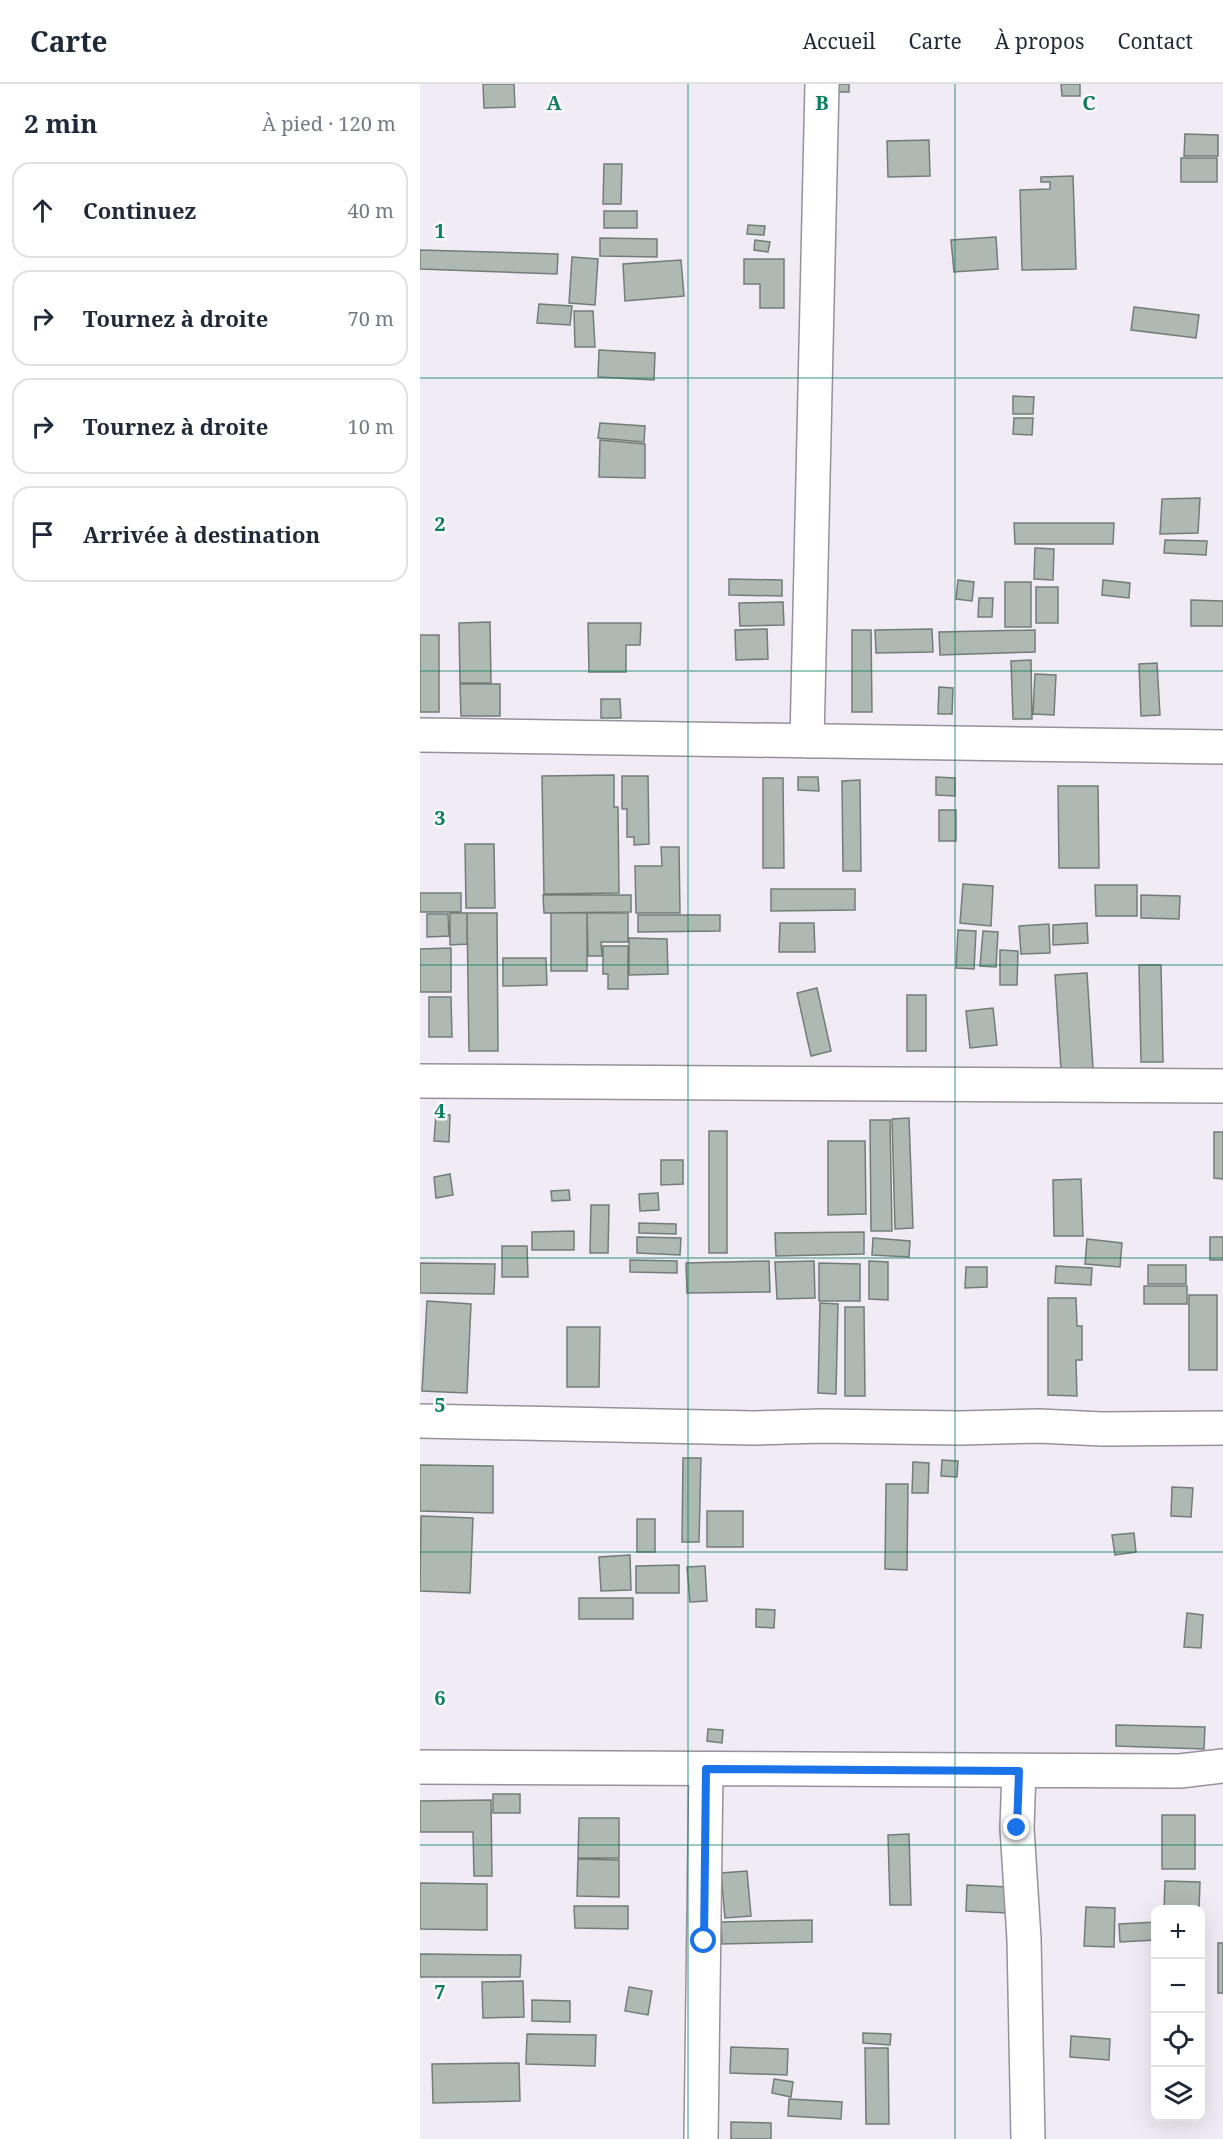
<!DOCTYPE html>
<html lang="fr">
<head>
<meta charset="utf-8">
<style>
  body { margin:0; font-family:"Noto Serif",serif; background:#f6f6f7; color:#1f2937 }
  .controls { position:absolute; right:18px; bottom:18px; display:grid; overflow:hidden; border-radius:12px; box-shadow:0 6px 24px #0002 }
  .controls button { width:54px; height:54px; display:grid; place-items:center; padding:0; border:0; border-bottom:2px solid #e0e1e3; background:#fff; color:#1f2937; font:30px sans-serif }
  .stop { position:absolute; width:18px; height:18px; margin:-14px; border:4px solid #1a73e8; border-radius:50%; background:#fff }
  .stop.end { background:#1a73e8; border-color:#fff; box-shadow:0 2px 6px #0008 }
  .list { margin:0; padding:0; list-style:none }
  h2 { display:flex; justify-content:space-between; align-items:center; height:78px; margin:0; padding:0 24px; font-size:26px }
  h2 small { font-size:20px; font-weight:400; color:#747a83 }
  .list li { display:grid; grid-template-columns:39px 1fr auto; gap:18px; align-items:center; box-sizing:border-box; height:96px; margin:0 12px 12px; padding:0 12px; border:2px solid #e0e1e3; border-radius:18px }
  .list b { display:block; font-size:22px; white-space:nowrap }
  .list em { font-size:20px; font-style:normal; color:#747a83 }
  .icon { flex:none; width:33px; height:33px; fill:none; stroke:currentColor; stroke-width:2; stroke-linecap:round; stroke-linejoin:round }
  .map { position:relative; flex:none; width:803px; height:2055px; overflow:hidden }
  header { display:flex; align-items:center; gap:36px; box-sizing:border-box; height:84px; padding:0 30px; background:#fff; border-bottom:2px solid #e0e1e3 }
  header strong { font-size:28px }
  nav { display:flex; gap:33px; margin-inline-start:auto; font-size:21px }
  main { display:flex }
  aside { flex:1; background:#fff }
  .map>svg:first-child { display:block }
  .building { fill:#aeb9b3; stroke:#737d78; stroke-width:1.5 }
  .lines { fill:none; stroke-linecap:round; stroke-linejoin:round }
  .minor-casing { stroke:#96919a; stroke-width:36 }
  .minor { stroke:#fff; stroke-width:33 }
  .route { stroke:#1a73e8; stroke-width:8 }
  .grid { fill:none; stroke:#0b7f5d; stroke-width:1.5; stroke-opacity:0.55 }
  .grid-label { font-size:20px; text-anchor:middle; font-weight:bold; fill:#0b7f5d; stroke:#fcf9ff; stroke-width:5; stroke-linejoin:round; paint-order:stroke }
</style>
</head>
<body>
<header>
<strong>Carte</strong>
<nav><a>Accueil</a><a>Carte</a><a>À propos</a><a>Contact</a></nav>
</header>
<main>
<aside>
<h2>2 min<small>À pied · 120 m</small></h2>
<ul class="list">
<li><svg class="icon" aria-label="ahead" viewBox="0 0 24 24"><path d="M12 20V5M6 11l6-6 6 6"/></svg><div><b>Continuez</b></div><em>40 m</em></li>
<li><svg class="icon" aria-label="right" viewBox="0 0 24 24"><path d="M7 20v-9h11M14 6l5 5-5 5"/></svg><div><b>Tournez à droite</b></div><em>70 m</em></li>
<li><svg class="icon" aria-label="right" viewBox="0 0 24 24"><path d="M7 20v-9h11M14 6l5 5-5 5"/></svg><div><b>Tournez à droite</b></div><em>10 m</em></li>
<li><svg class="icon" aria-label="arrive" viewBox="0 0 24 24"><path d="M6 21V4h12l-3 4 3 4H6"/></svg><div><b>Arrivée à destination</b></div></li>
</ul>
</aside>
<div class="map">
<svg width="803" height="2055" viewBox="0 0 803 2055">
  <rect width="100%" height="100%" fill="#f0ebf5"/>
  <path class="building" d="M 63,0 L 94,0 L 95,23 L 64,24 Z
    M 413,0 L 429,0 L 429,8 L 413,8 Z
    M 641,0 L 660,0 L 660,12 L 642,12 Z
    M 765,50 L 798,51 L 798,72 L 764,72 Z
    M 509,56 L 510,92 L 468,93 L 467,57 Z
    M 761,74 L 797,74 L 797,98 L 761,98 Z
    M 184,80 L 202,80 L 201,120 L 183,120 Z
    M 653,92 L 656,185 L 602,186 L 600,106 L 630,105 L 630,98 L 621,98 L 621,93 Z
    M 184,127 L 217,127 L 217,144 L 184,144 Z
    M 328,141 L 345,142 L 344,151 L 327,150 Z
    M 576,153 L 578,185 L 534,188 L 531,156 Z
    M 180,154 L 237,155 L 237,173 L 180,172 Z
    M 335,156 L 350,158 L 348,168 L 334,166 Z
    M 0,166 L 138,170 L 137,190 L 0,185 Z
    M 152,173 L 178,175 L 175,221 L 149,219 Z
    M 324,175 L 364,175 L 364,224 L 340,224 L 340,200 L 324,200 Z
    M 261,176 L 264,212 L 205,217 L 203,180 Z
    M 119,220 L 152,222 L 150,241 L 117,239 Z
    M 714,223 L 779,231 L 776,254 L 711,246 Z
    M 154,227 L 173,227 L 175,263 L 155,263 Z
    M 179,266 L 235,269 L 234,296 L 178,293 Z
    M 593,312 L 614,313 L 613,330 L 593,330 Z
    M 594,334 L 613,334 L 612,351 L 593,350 Z
    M 180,339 L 225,342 L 224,358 L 178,354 Z
    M 180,356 L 225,360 L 225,394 L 179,393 Z
    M 780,414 L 778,449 L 740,450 L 742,415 Z
    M 594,439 L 694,439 L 693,460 L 595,460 Z
    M 745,456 L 787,457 L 786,471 L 744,469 Z
    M 615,464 L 634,465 L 633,496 L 614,495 Z
    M 309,495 L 362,496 L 362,512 L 309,511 Z
    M 538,496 L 554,498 L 552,517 L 536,515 Z
    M 683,496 L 710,499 L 709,514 L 682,511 Z
    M 585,498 L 611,498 L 611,543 L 585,543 Z
    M 616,503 L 638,503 L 638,539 L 616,539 Z
    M 559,514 L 573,514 L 572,533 L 558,533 Z
    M 771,516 L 803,517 L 803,542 L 771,542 Z
    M 363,518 L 364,541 L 320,542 L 319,519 Z
    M 70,538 L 71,599 L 40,599 L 39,539 Z
    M 168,539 L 221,539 L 220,561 L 206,561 L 206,588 L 169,588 Z
    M 347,545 L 348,575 L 316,576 L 315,546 Z
    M 512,545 L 513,568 L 456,569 L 455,546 Z
    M 432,546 L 451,546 L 452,628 L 432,628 Z
    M 615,546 L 615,568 L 520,571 L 519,548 Z
    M 0,551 L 19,551 L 19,628 L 0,628 Z
    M 611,576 L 612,635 L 593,635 L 591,577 Z
    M 737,579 L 740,631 L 721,632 L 719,580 Z
    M 615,590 L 636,591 L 634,631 L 613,630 Z
    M 40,600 L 80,600 L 80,632 L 41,632 Z
    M 519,603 L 533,604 L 532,630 L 518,630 Z
    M 181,615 L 200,615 L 201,634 L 181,634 Z
    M 194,691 L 194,723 L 198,723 L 199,809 L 124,810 L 122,692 Z
    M 202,692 L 228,692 L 229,760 L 214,761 L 214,753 L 207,753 L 207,725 L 202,725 Z
    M 378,693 L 398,693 L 399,707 L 378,706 Z
    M 516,693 L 535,694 L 535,712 L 516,711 Z
    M 343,694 L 363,694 L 364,784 L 343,784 Z
    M 440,696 L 441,787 L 423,787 L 422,697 Z
    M 638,702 L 678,702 L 679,784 L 639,784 Z
    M 519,726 L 536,726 L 536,757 L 519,757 Z
    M 45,760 L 74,760 L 75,824 L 46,824 Z
    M 241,763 L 259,763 L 260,829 L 216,829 L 215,782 L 242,782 Z
    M 543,800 L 573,802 L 571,842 L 540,839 Z
    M 675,801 L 717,801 L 717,832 L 676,832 Z
    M 351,805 L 435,805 L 435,826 L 351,827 Z
    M 0,809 L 41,809 L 41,828 L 0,828 Z
    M 123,811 L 211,811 L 211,828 L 124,829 Z
    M 721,811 L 760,812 L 759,835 L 721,834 Z
    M 30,829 L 47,829 L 47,860 L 30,861 Z
    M 47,829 L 77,829 L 78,967 L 49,967 Z
    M 131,829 L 167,829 L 167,887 L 131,887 Z
    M 167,829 L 208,829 L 208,858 L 181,858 L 182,872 L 168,872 Z
    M 7,830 L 28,830 L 29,852 L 7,853 Z
    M 218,831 L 300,831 L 300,847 L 218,848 Z
    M 360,839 L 394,839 L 395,868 L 359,868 Z
    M 667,839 L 668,859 L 633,861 L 633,841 Z
    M 629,840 L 630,869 L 601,870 L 599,842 Z
    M 538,846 L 556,847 L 554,885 L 536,884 Z
    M 563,847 L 578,848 L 576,883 L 560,882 Z
    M 209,854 L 247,855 L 248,890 L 209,891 Z
    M 183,862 L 208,862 L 208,905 L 188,905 L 188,890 L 183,890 Z
    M 31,864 L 31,908 L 0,908 L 0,865 Z
    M 580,866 L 598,867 L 597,901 L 580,901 Z
    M 83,874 L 126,874 L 127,901 L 83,902 Z
    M 719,881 L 741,881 L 743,978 L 721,978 Z
    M 667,889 L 673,984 L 641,986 L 635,891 Z
    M 397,904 L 411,967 L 391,972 L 377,909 Z
    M 487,911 L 506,911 L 506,967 L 487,967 Z
    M 9,913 L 31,913 L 32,953 L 9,953 Z
    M 573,924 L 577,961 L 550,964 L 546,927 Z
    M 16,1030 L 30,1031 L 29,1058 L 14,1057 Z
    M 489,1034 L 493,1144 L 475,1145 L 472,1035 Z
    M 450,1036 L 470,1036 L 472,1147 L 451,1147 Z
    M 289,1047 L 307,1047 L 307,1169 L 289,1169 Z
    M 794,1048 L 803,1048 L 803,1095 L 794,1094 Z
    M 408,1057 L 445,1057 L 446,1130 L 408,1131 Z
    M 241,1076 L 263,1076 L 263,1100 L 241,1101 Z
    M 30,1090 L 33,1111 L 16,1114 L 14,1093 Z
    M 661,1095 L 663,1152 L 634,1152 L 633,1096 Z
    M 149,1106 L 150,1116 L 132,1117 L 131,1107 Z
    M 238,1109 L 239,1126 L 220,1127 L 219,1110 Z
    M 171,1121 L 189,1121 L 188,1169 L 170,1169 Z
    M 219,1139 L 256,1140 L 256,1150 L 219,1149 Z
    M 154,1147 L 154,1166 L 112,1166 L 112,1148 Z
    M 444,1148 L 444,1170 L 356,1172 L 355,1149 Z
    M 217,1153 L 261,1154 L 260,1171 L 217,1169 Z
    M 790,1153 L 803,1153 L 803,1176 L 790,1176 Z
    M 453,1154 L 490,1157 L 489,1173 L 452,1171 Z
    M 667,1155 L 702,1159 L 700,1183 L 665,1180 Z
    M 82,1162 L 107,1162 L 108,1193 L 82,1193 Z
    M 210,1176 L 257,1177 L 257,1189 L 210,1188 Z
    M 349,1177 L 350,1208 L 267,1209 L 266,1179 Z
    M 394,1177 L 395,1214 L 357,1215 L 355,1178 Z
    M 449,1177 L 468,1178 L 468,1216 L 449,1215 Z
    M 0,1179 L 75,1180 L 74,1210 L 0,1209 Z
    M 399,1179 L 440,1180 L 440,1217 L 399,1217 Z
    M 728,1181 L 766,1181 L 766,1200 L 728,1200 Z
    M 636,1182 L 672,1184 L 671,1201 L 635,1199 Z
    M 546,1183 L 567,1183 L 567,1203 L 545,1204 Z
    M 724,1202 L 767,1202 L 767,1220 L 724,1220 Z
    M 769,1211 L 797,1211 L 797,1286 L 769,1286 Z
    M 628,1214 L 656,1214 L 657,1242 L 662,1242 L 662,1276 L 656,1276 L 657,1312 L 628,1311 Z
    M 7,1217 L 51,1220 L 47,1309 L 2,1307 Z
    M 400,1219 L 418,1220 L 416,1310 L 398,1309 Z
    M 425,1223 L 444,1223 L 445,1312 L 425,1312 Z
    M 147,1243 L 180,1243 L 179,1303 L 147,1303 Z
    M 263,1374 L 281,1374 L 279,1458 L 262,1458 Z
    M 522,1376 L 538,1377 L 537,1393 L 521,1392 Z
    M 493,1378 L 509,1379 L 508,1409 L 492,1409 Z
    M 0,1381 L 73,1382 L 73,1429 L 0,1427 Z
    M 466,1400 L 488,1400 L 487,1486 L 465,1485 Z
    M 752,1403 L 773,1404 L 771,1433 L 751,1432 Z
    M 287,1427 L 323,1427 L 323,1463 L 287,1463 Z
    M 1,1432 L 53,1434 L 50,1509 L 0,1507 Z
    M 217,1435 L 235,1435 L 235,1468 L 217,1468 Z
    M 714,1449 L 716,1468 L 695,1471 L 692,1451 Z
    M 210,1471 L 211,1506 L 181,1507 L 179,1473 Z
    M 259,1481 L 259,1509 L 216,1509 L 216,1482 Z
    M 285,1482 L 287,1517 L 270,1518 L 267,1483 Z
    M 159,1514 L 213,1514 L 213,1535 L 159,1535 Z
    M 336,1525 L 355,1526 L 354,1544 L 336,1543 Z
    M 767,1529 L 783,1531 L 781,1564 L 764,1563 Z
    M 696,1641 L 785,1643 L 784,1665 L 696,1662 Z
    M 288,1645 L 303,1646 L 302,1659 L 287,1657 Z
    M 73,1710 L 100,1710 L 100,1729 L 73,1729 Z
    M 71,1716 L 72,1792 L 54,1792 L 53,1748 L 0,1748 L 0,1717 Z
    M 742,1731 L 775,1731 L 775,1785 L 742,1785 Z
    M 159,1734 L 199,1734 L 199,1774 L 158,1774 Z
    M 489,1750 L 491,1821 L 470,1821 L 468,1751 Z
    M 158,1775 L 199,1776 L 199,1813 L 157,1812 Z
    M 327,1787 L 331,1832 L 305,1834 L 301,1789 Z
    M 745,1797 L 780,1798 L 779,1826 L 744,1826 Z
    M 0,1799 L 67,1800 L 67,1846 L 0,1845 Z
    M 547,1801 L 588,1803 L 587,1829 L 546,1827 Z
    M 154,1822 L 208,1822 L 208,1845 L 155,1844 Z
    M 666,1823 L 695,1824 L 694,1863 L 664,1862 Z
    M 392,1836 L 392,1858 L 302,1860 L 301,1838 Z
    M 736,1838 L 736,1856 L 700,1858 L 699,1840 Z
    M 798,1859 L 803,1859 L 803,1909 L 798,1909 Z
    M 0,1870 L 101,1871 L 100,1893 L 0,1893 Z
    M 103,1897 L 104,1933 L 63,1934 L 62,1898 Z
    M 209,1903 L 232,1907 L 228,1931 L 205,1927 Z
    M 112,1916 L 150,1917 L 150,1938 L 112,1937 Z
    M 443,1949 L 471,1950 L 470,1961 L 443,1959 Z
    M 107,1950 L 176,1951 L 175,1982 L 106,1980 Z
    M 651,1952 L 690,1955 L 689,1976 L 650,1973 Z
    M 311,1963 L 368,1965 L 367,1991 L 310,1989 Z
    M 445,1964 L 468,1964 L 469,2040 L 446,2040 Z
    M 99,1979 L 100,2017 L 13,2019 L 12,1980 Z
    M 354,1995 L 373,1998 L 371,2013 L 352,2009 Z
    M 369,2015 L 422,2018 L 421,2035 L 368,2032 Z
    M 311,2038 L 351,2039 L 351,2055 L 311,2055 Z"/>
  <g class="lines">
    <g class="minor-casing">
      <path id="minor" d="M 0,651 L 803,663
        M 387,657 L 402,0
        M 0,997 L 803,1002
        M 0,1337 L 333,1344 L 401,1342 L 540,1344 L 619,1342 L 682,1345 L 803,1344
        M 0,1683 L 760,1687 L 803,1682
        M 599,1687 L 597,1744 L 604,1855 L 608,2055
        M 281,2055 L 286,1685"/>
    </g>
    <use href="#minor" class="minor"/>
  </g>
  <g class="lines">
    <path class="route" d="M 284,1857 L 286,1685 L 599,1687 L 597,1744"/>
  </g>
  <path class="grid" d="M 268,0 L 268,2055M 535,0 L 535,2055M 0,294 L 803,294M 0,587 L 803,587M 0,881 L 803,881M 0,1174 L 803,1174M 0,1468 L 803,1468M 0,1761 L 803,1761"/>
  <g class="grid-label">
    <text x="134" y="26">A</text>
    <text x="402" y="26">B</text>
    <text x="669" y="26">C</text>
    <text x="20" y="154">1</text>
    <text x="20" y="447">2</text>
    <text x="20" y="741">3</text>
    <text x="20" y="1034">4</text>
    <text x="20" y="1328">5</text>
    <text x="20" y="1621">6</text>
    <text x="20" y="1915">7</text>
  </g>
</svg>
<div class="controls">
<button>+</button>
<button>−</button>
<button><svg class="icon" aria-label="locate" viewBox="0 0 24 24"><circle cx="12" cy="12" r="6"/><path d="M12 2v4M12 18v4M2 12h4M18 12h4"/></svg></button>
<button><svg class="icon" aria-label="layers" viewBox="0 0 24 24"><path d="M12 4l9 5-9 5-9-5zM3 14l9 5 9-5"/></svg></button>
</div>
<div class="stop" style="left:284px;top:1857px"></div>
<div class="stop end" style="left:597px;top:1744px"></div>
</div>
</main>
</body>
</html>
